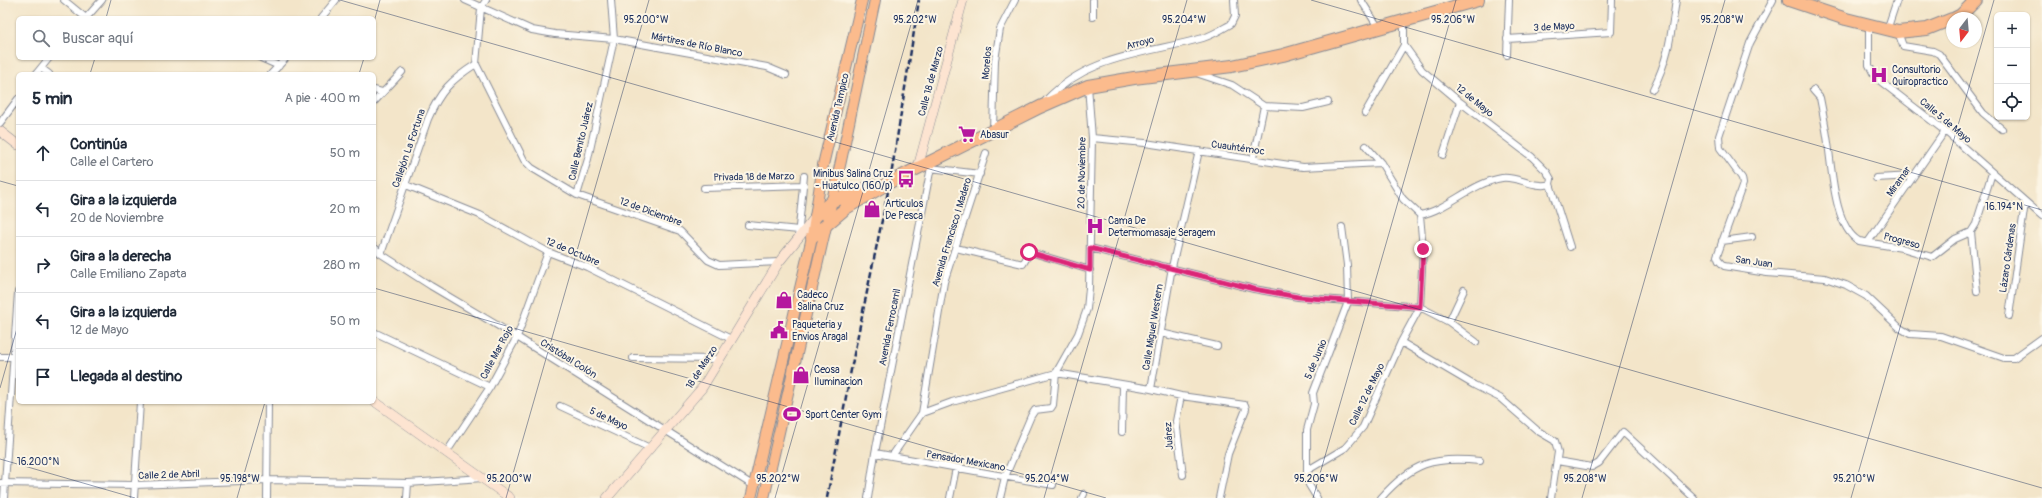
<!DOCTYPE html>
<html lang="es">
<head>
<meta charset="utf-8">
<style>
  body { margin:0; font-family:Pangolin,sans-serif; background:#f2f2f3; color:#1f2937 }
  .controls { position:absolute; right:12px; top:12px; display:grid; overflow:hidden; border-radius:6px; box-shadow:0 1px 3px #0004 }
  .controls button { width:36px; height:36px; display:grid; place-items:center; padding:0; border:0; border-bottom:1px solid #e0e1e3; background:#fff; color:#1f2937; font:20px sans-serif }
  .compass { position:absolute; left:1946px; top:12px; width:36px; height:36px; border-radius:50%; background:#fff; box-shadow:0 1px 3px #0004; rotate:196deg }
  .stop { position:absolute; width:12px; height:12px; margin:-9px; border:3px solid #db2777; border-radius:50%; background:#fff }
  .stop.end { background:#db2777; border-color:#fff; box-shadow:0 1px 4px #0008 }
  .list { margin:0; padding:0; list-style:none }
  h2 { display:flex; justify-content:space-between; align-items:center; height:52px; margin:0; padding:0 16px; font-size:17px }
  h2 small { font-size:13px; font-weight:400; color:#747a83 }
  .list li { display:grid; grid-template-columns:26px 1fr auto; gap:12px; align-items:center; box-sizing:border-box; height:56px; padding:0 16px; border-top:1px solid #e0e1e3 }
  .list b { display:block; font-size:15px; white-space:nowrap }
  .list p { margin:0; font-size:13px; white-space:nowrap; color:#747a83 }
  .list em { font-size:13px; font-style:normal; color:#747a83 }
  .icon { flex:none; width:22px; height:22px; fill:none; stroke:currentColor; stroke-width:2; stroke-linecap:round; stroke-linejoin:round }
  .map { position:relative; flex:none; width:2042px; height:498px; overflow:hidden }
  .search { position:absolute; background:#fff; box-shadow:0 1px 3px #0004; left:16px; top:16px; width:360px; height:44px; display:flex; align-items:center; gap:10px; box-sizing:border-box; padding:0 14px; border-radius:6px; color:#747a83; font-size:15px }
  .panel { position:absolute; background:#fff; box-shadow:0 1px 3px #0004; left:16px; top:72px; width:360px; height:332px; border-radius:6px }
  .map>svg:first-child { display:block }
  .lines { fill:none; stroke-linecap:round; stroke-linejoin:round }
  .street-casing { stroke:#878a94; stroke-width:8 }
  .secondary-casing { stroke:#878a94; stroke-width:10 }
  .primary-casing { stroke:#878a94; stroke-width:12 }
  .highway-casing { stroke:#878a94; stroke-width:14 }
  .street { stroke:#fff; stroke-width:6 }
  .secondary { stroke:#fde4d1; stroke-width:9 }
  .primary { stroke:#fbbb8d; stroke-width:10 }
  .highway { stroke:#fbbb8d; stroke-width:12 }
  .rail { stroke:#1b2f5e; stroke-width:2.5; stroke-dasharray:6 3; stroke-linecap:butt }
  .route { stroke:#db2777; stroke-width:5 }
  .ticks { fill:none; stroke:#1b2f5e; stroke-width:1; stroke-opacity:0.45 }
  .labels { text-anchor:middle; stroke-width:4; stroke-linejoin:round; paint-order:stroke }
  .street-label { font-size:10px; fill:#1b2f5e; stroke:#fcf5e5 }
  .poi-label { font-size:10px; fill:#1b2f5e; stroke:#fcf5e5; text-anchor:start }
  .ticks-label { font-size:10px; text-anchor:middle; fill:#1b2f5e; stroke:#fcf5e5; stroke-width:4; stroke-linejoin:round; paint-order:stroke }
</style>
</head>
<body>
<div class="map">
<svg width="2042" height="498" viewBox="0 0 2042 498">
  <rect width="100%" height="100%" fill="#fcf5e5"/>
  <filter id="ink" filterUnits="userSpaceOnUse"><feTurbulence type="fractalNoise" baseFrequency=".025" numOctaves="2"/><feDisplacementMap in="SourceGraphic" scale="8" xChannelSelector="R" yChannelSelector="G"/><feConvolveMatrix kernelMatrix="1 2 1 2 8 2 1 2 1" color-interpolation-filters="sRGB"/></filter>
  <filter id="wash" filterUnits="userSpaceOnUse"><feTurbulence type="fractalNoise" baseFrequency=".012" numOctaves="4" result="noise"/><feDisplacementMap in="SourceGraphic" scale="16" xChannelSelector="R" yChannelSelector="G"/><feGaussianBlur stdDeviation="0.9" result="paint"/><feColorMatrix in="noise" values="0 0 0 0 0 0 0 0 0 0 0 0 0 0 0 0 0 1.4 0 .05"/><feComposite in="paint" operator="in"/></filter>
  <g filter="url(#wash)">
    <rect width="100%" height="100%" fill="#f3e5c9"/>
  </g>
  <g filter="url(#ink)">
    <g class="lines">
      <g class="street-casing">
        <path id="street" d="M 64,0 L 86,18
          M 465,0 L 532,30 L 555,34 L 614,39 L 767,67 L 786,75
          M 486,0 L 481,8 L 476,64 L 524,160 L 532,168 L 577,195 L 680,231 L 708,260 L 719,265 L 779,262
          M 1361,0 L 1378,27
          M 1773,0 L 1750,43 L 1719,136 L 1720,148 L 1742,178 L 1743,184 L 1717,256 L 1719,261 L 1724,266 L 1767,273 L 1825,278 L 1846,285 L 1866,296 L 1900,328 L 1910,334 L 1941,336 L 2004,358 L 2014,358 L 2042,338
          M 1093,17 L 1093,0
          M 86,18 L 102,0
          M 321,18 L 336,0
          M 1404,20 L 1404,45 L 1422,70 L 1460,102 L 1532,157 L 1547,172 L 1551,179 L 1550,184
          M 1869,24 L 1869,65 L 1875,77 L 1945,131 L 2042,216
          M 1887,30 L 1897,0
          M 1898,32 L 1903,46 L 1933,51 L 1939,54 L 1983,113 L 2002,129
          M 1507,39 L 1611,32 L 1612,0
          M 1507,55 L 1509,0
          M 261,58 L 279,66
          M 41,68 L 49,74
          M 36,74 L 49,58
          M 271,74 L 286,58
          M 1199,74 L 1232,85 L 1264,106 L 1303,108 L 1328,102
          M 1653,89 C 1669,58 1671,34 1676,0
          M 374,90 L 382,92
          M 1813,90 L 1820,98 C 1823,113 1826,128 1828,143 C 1832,169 1834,227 1859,241 L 1902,248 L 1932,257 L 1955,239 L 1971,232 L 1976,224 L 1992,173
          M 1046,100 C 1090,54 1147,54 1203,38 C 1213,35 1222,29 1231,24 L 1235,16 L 1234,0
          M 374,102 L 402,72
          M 1365,113 L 1404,45
          M 0,123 L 18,99
          M 993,130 L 995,60 L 1000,29 L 1015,0
          M 1092,138 L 1145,143 L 1303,167 L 1381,163
          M 1366,146 L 1381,163 L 1403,199 L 1420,215 C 1449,209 1471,183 1502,178 C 1518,176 1535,189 1550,184
          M 1443,155 L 1460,102
          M 1253,158 L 1264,106
          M 930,168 L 980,174
          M 1876,178 L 1913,176
          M 1550,184 L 1570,247
          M 406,185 L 480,215 L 548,252 L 587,267 L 731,339
          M 704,188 L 804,185
          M 577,195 L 588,159 L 614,39 L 611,0
          M 748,225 L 799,230
          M 1971,232 L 1977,291
          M 798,237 L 804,176
          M 1722,241 L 1752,237
          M 1868,242 L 1945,131
          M 374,247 L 381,254 L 431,286 L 517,337 L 754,486
          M 956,248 L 1023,264 L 1030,252 L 1090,270
          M 1090,248 L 1254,289 L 1298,297 L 1420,307 L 1449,322 L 1476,342
          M 381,254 L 428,119 C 440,91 451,80 476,64
          M 2009,316 L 2025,203
          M 1449,322 L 1464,290
          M 374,332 L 490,387
          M 1161,333 L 1217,346
          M 1401,342 L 1474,385 L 1500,398 L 1538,431 L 1555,441 L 1558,452 L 1551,498
          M 0,357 L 18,357
          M 633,358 L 720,359
          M 1151,389 L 1172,267 L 1199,151
          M 1181,396 L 1176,421 L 1183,475
          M 560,406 L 650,448
          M 922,413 L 952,402 L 1056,373 L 1151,389 L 1181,396 L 1245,405 L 1246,409 L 1228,454 L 1219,498
          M 1122,432 L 1123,385
          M 446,453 L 490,387 L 517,337 L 548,252
          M 875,453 L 1053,485
          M 892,456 L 922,413 L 944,282 L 986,153
          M 1557,461 L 1592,467 L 1599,463 L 1623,432 L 1694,498
          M 1308,470 L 1345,448 L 1363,427 L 1401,342 L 1420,307 L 1423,249 L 1420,215
          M 0,483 L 135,485 L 268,480 L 408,483 L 483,478
          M 4,498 L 18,292
          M 134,498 L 140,402
          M 267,498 L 268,402
          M 407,498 L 408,483
          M 868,498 L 875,453 L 932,162
          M 950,498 L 956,468
          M 1000,498 L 1005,477 L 1031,416 L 1035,410 L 1051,408 L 1053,405 L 1056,373 L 1078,334 L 1087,309 L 1089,288 L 1092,138 L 1088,86
          M 1082,498 L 1084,494
          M 1317,498 L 1309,485 L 1307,478 L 1307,430 L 1314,404 L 1313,393 L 1348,302 L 1347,265 L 1342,227
          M 1381,498 C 1412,463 1433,456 1480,461"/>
      </g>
      <g class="secondary-casing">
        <path id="secondary" d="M 0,131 L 18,145
          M 918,167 L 963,0
          M 374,401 L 510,498
          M 607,498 L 702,388 L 779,262 L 816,216"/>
      </g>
      <g class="primary-casing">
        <path id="primary" d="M 751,498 L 812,237 L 823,165 L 862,0
          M 764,498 L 841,161 L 875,0"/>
      </g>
      <g class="highway-casing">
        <path id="highway" d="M 1789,0 L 1846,19 L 1898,32 L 1927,29 L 1952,19
          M 1955,18 L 1961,15 L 1976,0
          M 816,216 L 832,201 L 873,186
          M 812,237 L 846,208 L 890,182 L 1040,107 L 1088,86 L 1134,78 L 1232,66 L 1283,55 L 1478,0"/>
      </g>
      <use href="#street" class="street"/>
      <use href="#secondary" class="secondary"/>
      <use href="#primary" class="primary"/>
      <use href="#highway" class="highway"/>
      <path class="rail" d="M 827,498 L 854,354 L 890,182 L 919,0"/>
    </g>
  </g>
  <g class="lines" filter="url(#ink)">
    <path class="route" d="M 1029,252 L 1090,270 L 1090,248 L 1254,289 L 1298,297 L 1420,307 L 1423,249"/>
  </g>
  <path class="ticks" d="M 340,0 L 2042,488M 1311,0 L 2042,210M 106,18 L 111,0M 374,22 L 380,0M 90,74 L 95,58M 359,74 L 364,58M 0,181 L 18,186M 374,288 L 1106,498M 0,388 L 18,325M 0,459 L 135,498M 237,498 L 265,402M 506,498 L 649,0M 775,498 L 918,0M 1044,498 L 1187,0M 1313,498 L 1456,0M 1582,498 L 1725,0M 1851,498 L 1994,0"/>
  <defs>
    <g id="hospital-bare" transform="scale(1.38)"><path d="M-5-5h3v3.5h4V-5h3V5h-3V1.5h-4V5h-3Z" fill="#b5179e" stroke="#fcf5e5" stroke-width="2.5" paint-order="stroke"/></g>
    <g id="supermarket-bare" transform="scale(1.38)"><path d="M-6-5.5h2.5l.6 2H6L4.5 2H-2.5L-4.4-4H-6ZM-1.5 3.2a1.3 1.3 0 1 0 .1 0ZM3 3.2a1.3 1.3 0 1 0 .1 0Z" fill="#b5179e" stroke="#fcf5e5" stroke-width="2.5" paint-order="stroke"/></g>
    <g id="bus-bare" transform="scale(1.38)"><path d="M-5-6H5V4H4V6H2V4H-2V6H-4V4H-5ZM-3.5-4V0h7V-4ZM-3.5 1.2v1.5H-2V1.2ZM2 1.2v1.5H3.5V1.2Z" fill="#b5179e" stroke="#fcf5e5" stroke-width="2.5" paint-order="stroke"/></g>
    <g id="shop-bare" transform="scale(1.38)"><path d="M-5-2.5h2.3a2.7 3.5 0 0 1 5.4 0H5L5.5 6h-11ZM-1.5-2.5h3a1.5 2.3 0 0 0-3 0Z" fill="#b5179e" stroke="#fcf5e5" stroke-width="2.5" paint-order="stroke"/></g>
    <g id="civic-bare" transform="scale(1.38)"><path d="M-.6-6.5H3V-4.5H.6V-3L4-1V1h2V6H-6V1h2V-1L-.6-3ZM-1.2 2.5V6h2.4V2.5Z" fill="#b5179e" stroke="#fcf5e5" stroke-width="2.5" paint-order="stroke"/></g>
    <g id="stadium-bare" transform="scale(1.38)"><path d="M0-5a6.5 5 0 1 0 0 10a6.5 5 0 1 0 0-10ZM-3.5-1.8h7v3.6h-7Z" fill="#b5179e" stroke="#fcf5e5" stroke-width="2.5" paint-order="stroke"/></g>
  </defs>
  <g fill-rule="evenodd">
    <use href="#hospital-bare" x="1879" y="75"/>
    <use href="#supermarket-bare" x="967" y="134"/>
    <use href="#bus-bare" x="906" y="179"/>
    <use href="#shop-bare" x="872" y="209"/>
    <use href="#hospital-bare" x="1095" y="226"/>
    <use href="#shop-bare" x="784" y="300"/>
    <use href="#civic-bare" x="779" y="330"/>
    <use href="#shop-bare" x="801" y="375"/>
    <use href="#stadium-bare" x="792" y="414"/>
  </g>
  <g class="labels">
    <g class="street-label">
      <text transform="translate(1554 26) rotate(-3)" y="4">3 de Mayo</text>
      <text transform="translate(1140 42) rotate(-15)" y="4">Arroyo</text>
      <text transform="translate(697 44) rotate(11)" y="4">Mártires de Río Blanco</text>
      <text transform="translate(986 63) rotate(-85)" y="4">Morelos</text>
      <text transform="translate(930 81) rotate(-75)" y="4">Calle 18 de Marzo</text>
      <text transform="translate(1475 100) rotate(39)" y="4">12 de Mayo</text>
      <text transform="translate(837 107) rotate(-77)" y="4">Avenida Tampico</text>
      <text transform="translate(1946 120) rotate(40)" y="4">Calle 5 de Mayo</text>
      <text transform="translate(580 141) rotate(-77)" y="4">Calle Benito Juárez</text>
      <text transform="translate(1238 147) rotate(8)" y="4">Cuauhtémoc</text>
      <text transform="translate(408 148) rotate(-71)" y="4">Callejón La Fortuna</text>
      <text transform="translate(1081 173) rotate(-89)" y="4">20 de Noviembre</text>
      <text transform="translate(754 176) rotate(-1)" y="4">Privada 18 de Marzo</text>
      <text transform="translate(1898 181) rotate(-55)" y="4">Miramar</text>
      <text transform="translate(651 211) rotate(20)" y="4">12 de Diciembre</text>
      <text transform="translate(951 232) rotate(-73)" y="4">Avenida Francisco I Madero</text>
      <text transform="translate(1902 240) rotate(15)" y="4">Progreso</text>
      <text transform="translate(573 251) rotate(23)" y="4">12 de Octubre</text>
      <text transform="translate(2007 258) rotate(-82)" y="4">Lázaro Cárdenas</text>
      <text transform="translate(1754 261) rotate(8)" y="4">San Juan</text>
      <text transform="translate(889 327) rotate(-79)" y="4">Avenida Ferrocarril</text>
      <text transform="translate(1152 327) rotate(-81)" y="4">Calle Miguel Western</text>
      <text transform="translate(496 352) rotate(-62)" y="4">Calle Mar Rojo</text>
      <text transform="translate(569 358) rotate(32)" y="4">Cristóbal Colón</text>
      <text transform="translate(1315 359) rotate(-67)" y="4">5 de Junio</text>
      <text transform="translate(701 367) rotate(-57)" y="4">18 de Marzo</text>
      <text transform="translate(1366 394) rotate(-64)" y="4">Calle 12 de Mayo</text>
      <text transform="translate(609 418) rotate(25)" y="4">5 de Mayo</text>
      <text transform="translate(1168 436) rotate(-94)" y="4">Juárez</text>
      <text transform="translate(966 460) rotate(10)" y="4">Pensador Mexicano</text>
      <text transform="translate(169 474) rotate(-2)" y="4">Calle 2 de Abril</text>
    </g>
    <g class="poi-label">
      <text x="1892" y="73">Consultorio<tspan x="1892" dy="12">Quiropractico</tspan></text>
      <text x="980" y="138">Abasur</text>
      <text x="893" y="177" text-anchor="end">Minibus Salina Cruz<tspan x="893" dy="12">- Huatulco (160/p)</tspan></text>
      <text x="885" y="207">Articulos<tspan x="885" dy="12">De Pesca</tspan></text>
      <text x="1108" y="224">Cama De<tspan x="1108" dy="12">Determomasaje Seragem</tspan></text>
      <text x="797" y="298">Cadeco<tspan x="797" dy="12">Salina Cruz</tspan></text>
      <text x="792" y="328">Paqueteria y<tspan x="792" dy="12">Envios Aragal</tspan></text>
      <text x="814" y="373">Ceosa<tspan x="814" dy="12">Iluminacion</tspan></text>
      <text x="805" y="418">Sport Center Gym</text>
    </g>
  </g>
  <g class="ticks-label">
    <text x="646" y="23">95.200°W</text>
    <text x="915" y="23">95.202°W</text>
    <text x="1184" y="23">95.204°W</text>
    <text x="1453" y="23">95.206°W</text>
    <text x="1722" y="23">95.208°W</text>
    <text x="2004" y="210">16.194°N</text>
    <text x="38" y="465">16.200°N</text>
    <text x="240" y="482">95.198°W</text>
    <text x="509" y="482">95.200°W</text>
    <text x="778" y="482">95.202°W</text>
    <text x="1047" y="482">95.204°W</text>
    <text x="1316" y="482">95.206°W</text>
    <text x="1585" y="482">95.208°W</text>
    <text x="1854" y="482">95.210°W</text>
  </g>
</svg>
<div class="controls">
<button>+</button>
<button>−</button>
<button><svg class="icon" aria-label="locate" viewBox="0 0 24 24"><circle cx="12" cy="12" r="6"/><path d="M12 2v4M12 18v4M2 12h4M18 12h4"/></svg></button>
</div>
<svg class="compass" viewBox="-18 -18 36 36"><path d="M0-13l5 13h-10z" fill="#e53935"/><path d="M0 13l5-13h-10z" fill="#747a83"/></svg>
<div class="stop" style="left:1029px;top:252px"></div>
<div class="stop end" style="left:1423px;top:249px"></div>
<div class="search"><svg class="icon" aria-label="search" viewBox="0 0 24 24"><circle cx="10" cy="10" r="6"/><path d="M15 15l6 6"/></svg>Buscar aquí</div>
<section class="panel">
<h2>5 min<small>A pie · 400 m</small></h2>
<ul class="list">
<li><svg class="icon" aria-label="ahead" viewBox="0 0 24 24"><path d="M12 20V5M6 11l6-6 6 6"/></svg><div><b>Continúa</b><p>Calle el Cartero</p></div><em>50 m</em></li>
<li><svg class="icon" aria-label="left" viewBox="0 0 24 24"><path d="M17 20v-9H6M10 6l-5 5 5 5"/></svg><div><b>Gira a la izquierda</b><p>20 de Noviembre</p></div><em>20 m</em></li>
<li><svg class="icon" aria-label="right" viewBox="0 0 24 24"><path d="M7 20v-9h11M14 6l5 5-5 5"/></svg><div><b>Gira a la derecha</b><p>Calle Emiliano Zapata</p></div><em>280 m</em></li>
<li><svg class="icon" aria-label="left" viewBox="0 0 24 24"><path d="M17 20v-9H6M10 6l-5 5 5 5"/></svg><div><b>Gira a la izquierda</b><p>12 de Mayo</p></div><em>50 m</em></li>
<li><svg class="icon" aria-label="arrive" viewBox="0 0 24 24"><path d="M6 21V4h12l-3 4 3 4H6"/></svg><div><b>Llegada al destino</b></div></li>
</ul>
</section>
</div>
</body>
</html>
